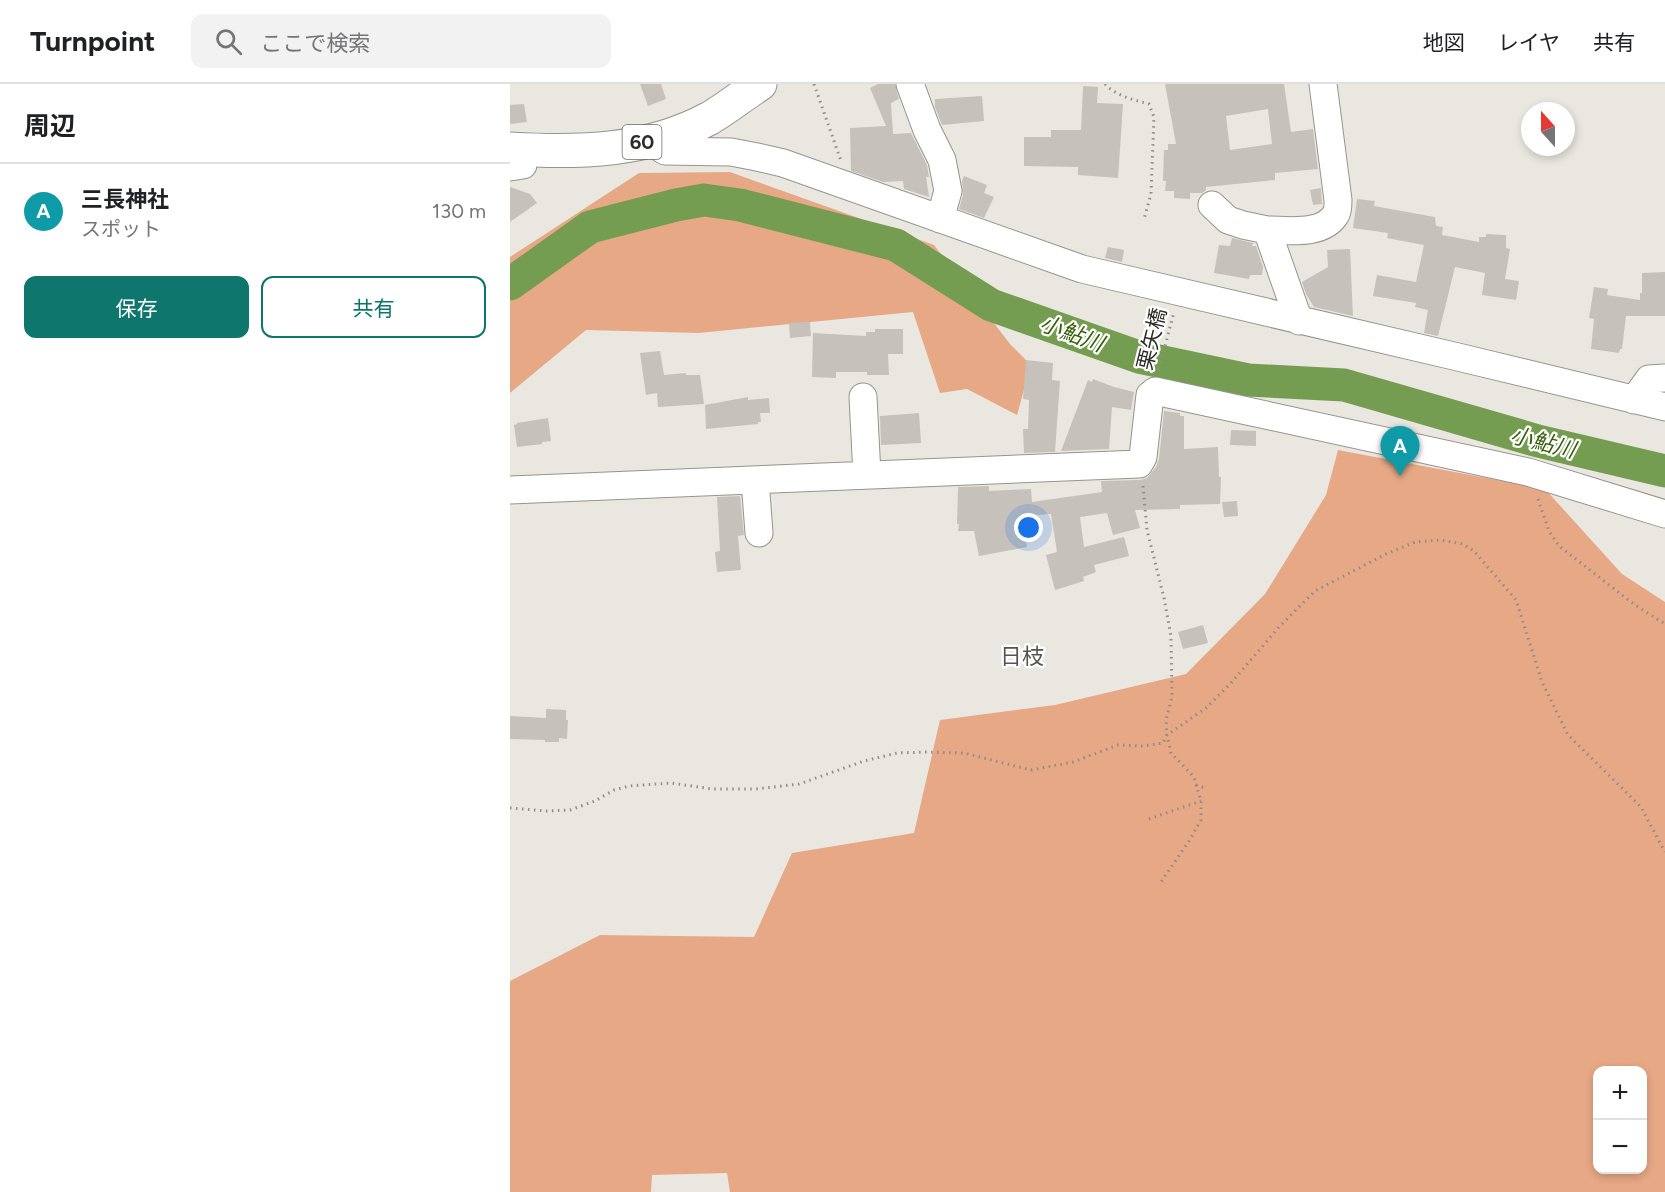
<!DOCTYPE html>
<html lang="ja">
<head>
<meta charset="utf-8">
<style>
  body { margin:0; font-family:Figtree,"Noto Sans JP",sans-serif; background:#f2f2f2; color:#202124 }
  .controls { position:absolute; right:18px; bottom:18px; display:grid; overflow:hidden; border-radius:12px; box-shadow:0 3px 9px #0003 }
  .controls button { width:54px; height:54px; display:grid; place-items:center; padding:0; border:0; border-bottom:2px solid #e0e0e0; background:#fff; color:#202124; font:30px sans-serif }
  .compass { position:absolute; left:1011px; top:18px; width:54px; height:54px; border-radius:50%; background:#fff; box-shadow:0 3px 9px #0003; rotate:339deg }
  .you { position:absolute; left:519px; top:444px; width:21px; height:21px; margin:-15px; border:4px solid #fff; border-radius:50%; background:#1a73e8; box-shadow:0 0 0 9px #1a73e833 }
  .badge { display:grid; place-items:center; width:39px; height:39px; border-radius:50%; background:#0f766e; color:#fff; font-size:20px; font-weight:700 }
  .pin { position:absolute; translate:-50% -50px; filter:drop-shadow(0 2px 3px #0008) }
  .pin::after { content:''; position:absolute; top:32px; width:21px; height:18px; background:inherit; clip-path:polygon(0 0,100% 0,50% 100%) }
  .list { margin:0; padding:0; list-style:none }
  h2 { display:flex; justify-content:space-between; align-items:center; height:78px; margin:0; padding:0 24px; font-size:26px }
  h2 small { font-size:20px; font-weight:400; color:#757577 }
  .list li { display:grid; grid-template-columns:39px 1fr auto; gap:18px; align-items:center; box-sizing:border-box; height:96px; padding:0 24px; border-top:2px solid #e0e0e0 }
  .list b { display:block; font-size:22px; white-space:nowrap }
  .list p { margin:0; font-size:20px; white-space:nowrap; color:#757577 }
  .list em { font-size:20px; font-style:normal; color:#757577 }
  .actions { display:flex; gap:12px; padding:18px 24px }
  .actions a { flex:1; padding:14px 0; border:2px solid #0f766e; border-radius:12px; text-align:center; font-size:21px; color:#0f766e }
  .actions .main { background:#0f766e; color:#fff }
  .icon { flex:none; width:33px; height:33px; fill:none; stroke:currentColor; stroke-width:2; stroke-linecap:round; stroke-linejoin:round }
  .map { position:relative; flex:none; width:1155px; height:1108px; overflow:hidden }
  header { display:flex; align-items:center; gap:36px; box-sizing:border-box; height:84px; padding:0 30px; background:#fff; border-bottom:2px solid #e0e0e0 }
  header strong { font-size:28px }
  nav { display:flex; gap:33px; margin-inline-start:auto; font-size:21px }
  .search { width:420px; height:54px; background:#f2f2f2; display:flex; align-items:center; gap:15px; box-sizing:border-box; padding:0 21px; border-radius:12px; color:#757577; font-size:22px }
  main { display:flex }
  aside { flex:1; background:#fff }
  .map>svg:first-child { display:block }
  .green { fill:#e7a886; fill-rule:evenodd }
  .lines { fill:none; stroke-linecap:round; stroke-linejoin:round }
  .river { stroke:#759d51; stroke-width:33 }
  .building { fill:#c6c1bb; fill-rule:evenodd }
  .minor-casing { stroke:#96948d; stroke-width:29 }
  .major-casing { stroke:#96948d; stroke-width:35 }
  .path { stroke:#8f8d88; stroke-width:3; stroke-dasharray:1.5 4.5; stroke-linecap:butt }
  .minor { stroke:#fff; stroke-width:27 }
  .major { stroke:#fff; stroke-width:33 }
  .labels { text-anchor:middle; stroke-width:4.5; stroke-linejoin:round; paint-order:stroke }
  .shield { fill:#fff; stroke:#6c6b69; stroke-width:1.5 }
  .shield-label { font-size:20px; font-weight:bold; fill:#2d2c29 }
  .street-label { font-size:21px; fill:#2d2c29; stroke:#fff }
  .water-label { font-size:22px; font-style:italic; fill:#3a5f0b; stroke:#fff }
  .neighbourhood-label { font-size:22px; fill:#56544e; stroke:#fff }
</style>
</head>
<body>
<header>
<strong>Turnpoint</strong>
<div class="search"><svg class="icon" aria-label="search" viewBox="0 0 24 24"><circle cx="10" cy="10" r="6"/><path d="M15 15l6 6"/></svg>ここで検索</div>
<nav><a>地図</a><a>レイヤ</a><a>共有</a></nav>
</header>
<main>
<aside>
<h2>周辺<small></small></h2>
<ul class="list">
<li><span class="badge" style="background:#0f9aa8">A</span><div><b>三長神社</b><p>スポット</p></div><em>130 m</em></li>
</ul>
<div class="actions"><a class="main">保存</a><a>共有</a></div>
</aside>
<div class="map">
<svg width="1155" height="1108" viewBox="0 0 1155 1108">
  <rect width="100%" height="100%" fill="#eae7e0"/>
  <path class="green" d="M 220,88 L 424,161 L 500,260 L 521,281 L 507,331 L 457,305 L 430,309 L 403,228 L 189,249 L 76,246 L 0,309 L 0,173 L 129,89 Z
    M 828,366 L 1035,405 L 1112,490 L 1155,518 L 1155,1108 L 220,1108 L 217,1089 L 142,1091 L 141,1108 L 0,1108 L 0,897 L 90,851 L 244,853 L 282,769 L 404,749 L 430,636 L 545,621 L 676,590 L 755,510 L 816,411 ZM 1088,986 L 1132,986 L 1132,1086 L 1088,1086 Z"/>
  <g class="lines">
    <path class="river" d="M 0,200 L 80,143 L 166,121 L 194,116 L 230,121 L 386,161 L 481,221 L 629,273 L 738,296 L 834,301 L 1028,357 L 1155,387"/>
  </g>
  <path class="building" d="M 130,0 L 151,0 L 156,15 L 138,22 Z
    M 368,0 L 385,0 L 389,15 L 381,19 L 383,50 L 401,49 L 417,81 L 419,93 L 416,93 L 419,113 L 394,105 L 393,97 L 373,98 L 341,87 L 340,44 L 376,42 L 360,4 Z
    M 655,0 L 774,0 L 781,48 L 803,45 L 808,85 L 765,89 L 765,96 L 696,103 L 696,106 L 692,109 L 680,109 L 680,115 L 664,114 L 664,107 L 655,107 L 656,97 L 653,97 L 654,66 L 658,66 L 658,60 L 666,60 ZM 758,25 L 762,60 L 720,66 L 716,32 Z
    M 573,2 L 588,3 L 587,19 L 613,20 L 608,94 L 568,91 L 568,83 L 514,82 L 514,53 L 541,53 L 541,46 L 571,46 Z
    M 472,12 L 474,37 L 432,41 L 425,23 L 425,15 Z
    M 14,20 L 17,38 L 0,40 L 0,21 Z
    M 454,92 L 477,101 L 474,109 L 484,113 L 474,134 L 449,125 L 453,111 L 452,97 Z
    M 0,103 L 20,110 L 27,119 L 0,138 Z
    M 811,104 L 812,120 L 803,121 L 800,106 Z
    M 847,115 L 865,117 L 864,122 L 925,133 L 926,142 L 933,143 L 932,151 L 969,158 L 969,153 L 976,153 L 976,150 L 996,151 L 996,164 L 1000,165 L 995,195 L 1009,197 L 1006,216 L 972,211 L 975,189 L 945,183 L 928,252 L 914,249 L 918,226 L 905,223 L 906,219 L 863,212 L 867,191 L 906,198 L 914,161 L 877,154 L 878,149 L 843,144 Z
    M 722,154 L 743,159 L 742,162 L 746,162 L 753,183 L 752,191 L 740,191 L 739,195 L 704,189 L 709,161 L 720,162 Z
    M 598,163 L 614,166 L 612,178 L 595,174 Z
    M 840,165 L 843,232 L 804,223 L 796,210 L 792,198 L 818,183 L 817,166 Z
    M 1155,188 L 1155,232 L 1116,232 L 1112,265 L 1110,265 L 1109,269 L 1081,265 L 1084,235 L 1079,234 L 1084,203 L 1098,205 L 1097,211 L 1130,216 L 1130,209 L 1132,209 L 1132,189 Z
    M 300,238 L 301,252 L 280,254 L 279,239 Z
    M 365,245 L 393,245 L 393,270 L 378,270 L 379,291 L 357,291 L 357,288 L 326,288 L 326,294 L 302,293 L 303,249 L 356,252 L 356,248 L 365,248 Z
    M 150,267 L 154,291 L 176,289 L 176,291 L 190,291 L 194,320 L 148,323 L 147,309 L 136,311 L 130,269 Z
    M 516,276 L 543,279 L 542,296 L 550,297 L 545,368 L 514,369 L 513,345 L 518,345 L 519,316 L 513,315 Z
    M 583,295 L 604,303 L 624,308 L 621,326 L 602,323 L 599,365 L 551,367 L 578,296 L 582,298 Z
    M 238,313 L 238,316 L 259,314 L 260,329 L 250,329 L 251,338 L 248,338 L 248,340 L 196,345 L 195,321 Z
    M 654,327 L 670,329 L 670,332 L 674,332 L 674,365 L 708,363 L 709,393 L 711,393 L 710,420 L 670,421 L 670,425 L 625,426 L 630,444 L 603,451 L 597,429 L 570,433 L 574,463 L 614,453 L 619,472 L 584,481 L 586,488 L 573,493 L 574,497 L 545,506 L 536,471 L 547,468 L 541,430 L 511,432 L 517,463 L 469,472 L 464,447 L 448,447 L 449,440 L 447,440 L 448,403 L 479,402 L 479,407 L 521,405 L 522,418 L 592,408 L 591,397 L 630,396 L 637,394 L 646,383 L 649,375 Z
    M 409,329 L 411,359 L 371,361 L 370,332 Z
    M 38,334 L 41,357 L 32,358 L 32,360 L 7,363 L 4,341 L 7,340 L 7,339 Z
    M 721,346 L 746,347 L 746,362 L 720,361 Z
    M 230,412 L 234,451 L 228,452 L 231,486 L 207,488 L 205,468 L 210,467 L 207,413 Z
    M 727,417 L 728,432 L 714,433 L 712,418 Z
    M 693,541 L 698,559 L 673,565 L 668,548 Z
    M 36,625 L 56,626 L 56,636 L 58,636 L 57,655 L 49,654 L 49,658 L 35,658 L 35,656 L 0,655 L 0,632 L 36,634 Z"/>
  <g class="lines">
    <g class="minor-casing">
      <path id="minor" d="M 400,0 L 417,46 L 432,76 L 438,107 L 430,135
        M 140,57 L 155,67 L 221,68 L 247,73 L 273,79 L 572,185 L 948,273 L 1155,323
        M 0,83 L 13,81 L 14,66
        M 702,121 L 718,136 L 733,141 L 757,146
        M 789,237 L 757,146 C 778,146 813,152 826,130 C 828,127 828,121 828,116 L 813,0
        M 353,313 L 357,391
        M 1124,316 L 1139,295 L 1155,294
        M 245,396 L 249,449
        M 0,406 L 629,380 L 633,373 L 640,311 L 645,307 L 1018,388 L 1155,430"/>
    </g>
    <g class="major-casing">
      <path id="major" d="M 0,65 C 69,69 137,68 200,34 C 217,24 233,11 250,0"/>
    </g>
    <path class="path" d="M 304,0 L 331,77
      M 595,0 C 606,12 624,16 639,20 L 644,33 L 641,110 L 634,135
      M 649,285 L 664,228
      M 633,402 L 637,446 L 654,514 L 661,552 L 662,613 L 656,636 L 657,651 L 661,669 L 684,693 L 691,717 L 691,736 L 679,757 L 651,798
      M 1028,415 L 1039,447 L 1049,462 L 1125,521 L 1155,540
      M 686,701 L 695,704
      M 0,724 L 37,727 L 60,726 L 85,717 L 104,706 L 119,702 L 161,699 L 202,705 L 246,705 L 289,700 L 354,677 L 387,669 L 416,668 L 454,669 L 521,686 L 563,678 L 608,661 L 633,662 L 653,659 L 657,651 L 696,624 L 721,599 L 769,543 L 805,507 L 876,470 L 905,458 L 930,456 L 953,460 L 964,467 L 1006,516 L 1032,598 L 1058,651 L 1131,723 L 1155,768
      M 639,735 L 691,717"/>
    <use href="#minor" class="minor"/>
    <use href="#major" class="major"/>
  </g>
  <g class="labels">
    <rect class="shield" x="112.5" y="41" width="39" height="34" rx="4.5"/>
    <g class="shield-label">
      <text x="132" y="65">60</text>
    </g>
    <g class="street-label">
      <text transform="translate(642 255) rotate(-76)" y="7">栗矢橋</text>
    </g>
    <g class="water-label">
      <text transform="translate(562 249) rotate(20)" y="8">小鮎川</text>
      <text transform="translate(1033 358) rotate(14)" y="8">小鮎川</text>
    </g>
    <g class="neighbourhood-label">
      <text x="512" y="580">日枝</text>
    </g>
  </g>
</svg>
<div class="controls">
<button>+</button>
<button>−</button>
</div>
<svg class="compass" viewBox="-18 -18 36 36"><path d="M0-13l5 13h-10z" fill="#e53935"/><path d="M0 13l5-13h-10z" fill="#757577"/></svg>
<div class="you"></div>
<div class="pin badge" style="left:890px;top:392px;background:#0f9aa8">A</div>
</div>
</main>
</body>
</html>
